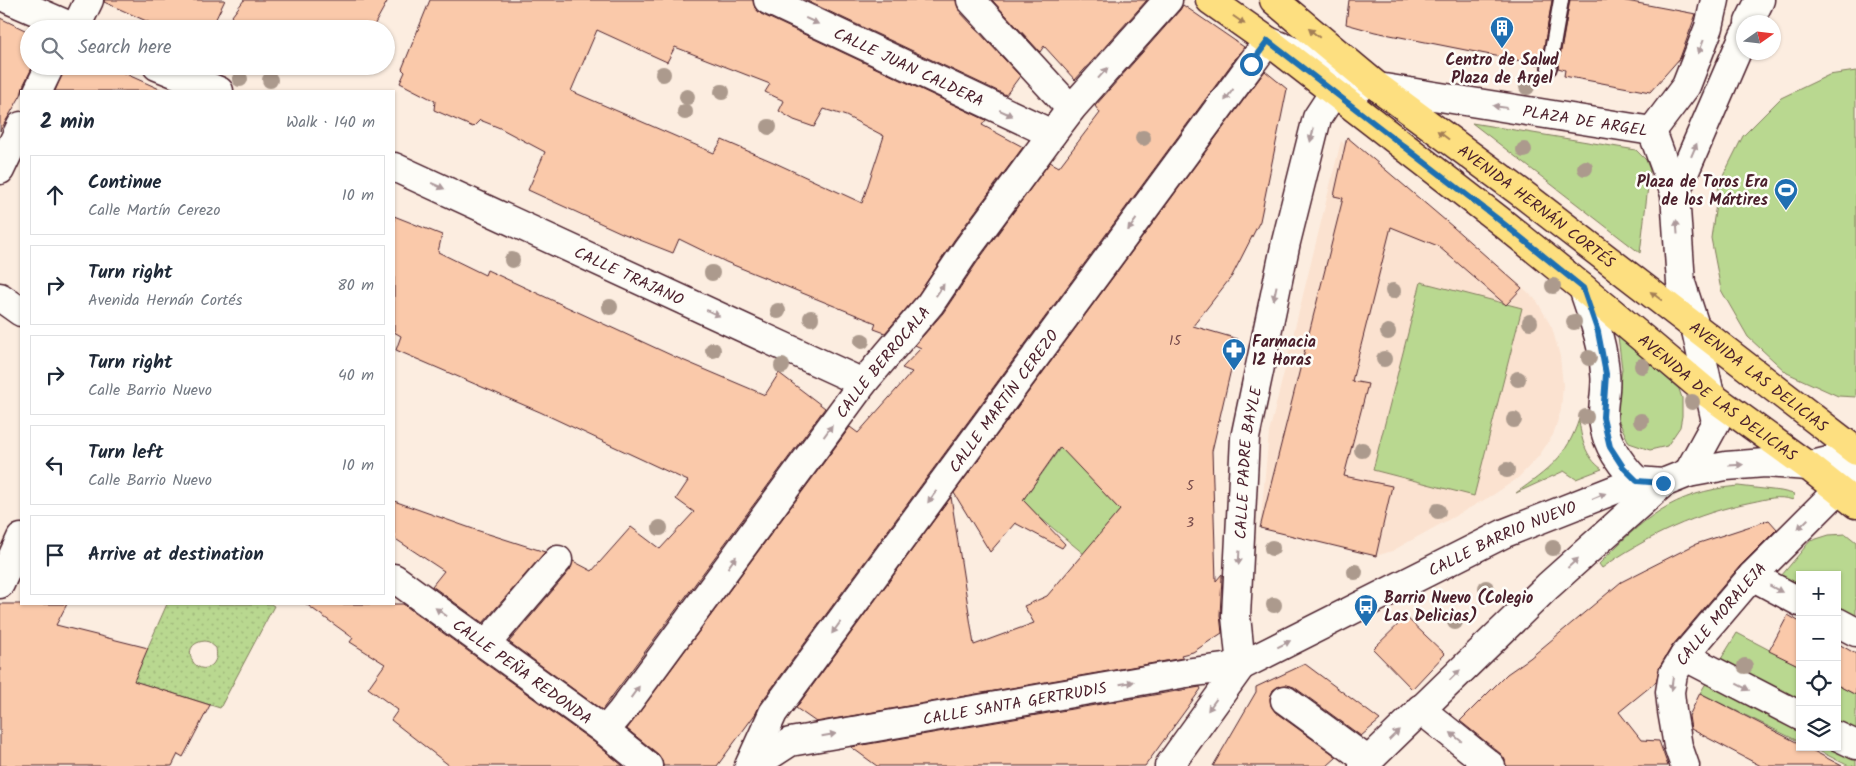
<!DOCTYPE html>
<html lang="en">
<head>
<meta charset="utf-8">
<style>
  body { margin:0; font-family:Kalam,sans-serif; background:#f6f6f7; color:#1f2937 }
  .controls { position:absolute; right:15px; bottom:15px; display:grid; overflow:hidden; border-radius:0px; box-shadow:0 1px 4px #0004 }
  .controls button { width:45px; height:45px; display:grid; place-items:center; padding:0; border:0; border-bottom:1px solid #e0e1e3; background:#fff; color:#1f2937; font:25px sans-serif }
  .compass { position:absolute; left:1736px; top:15px; width:45px; height:45px; border-radius:50%; background:#fff; box-shadow:0 1px 4px #0004; rotate:76deg }
  .stop { position:absolute; width:15px; height:15px; margin:-11px; border:4px solid #1f6fb2; border-radius:50%; background:#fff }
  .stop.end { background:#1f6fb2; border-color:#fff; box-shadow:0 1px 5px #0008 }
  .list { margin:0; padding:0; list-style:none }
  h2 { display:flex; justify-content:space-between; align-items:center; height:65px; margin:0; padding:0 20px; font-size:21px }
  h2 small { font-size:16px; font-weight:400; color:#747a83 }
  .list li { display:grid; grid-template-columns:32px 1fr auto; gap:15px; align-items:center; box-sizing:border-box; height:80px; margin:0 10px 10px; padding:0 10px; border:1px solid #e0e1e3; border-radius:0px }
  .list b { display:block; font-size:19px; white-space:nowrap }
  .list p { margin:0; font-size:16px; white-space:nowrap; color:#747a83 }
  .list em { font-size:16px; font-style:normal; color:#747a83 }
  .icon { flex:none; width:28px; height:28px; fill:none; stroke:currentColor; stroke-width:2; stroke-linecap:round; stroke-linejoin:round }
  .map { position:relative; flex:none; width:1856px; height:766px; overflow:hidden }
  .search { position:absolute; background:#fff; box-shadow:0 1px 4px #0004; left:20px; top:20px; width:375px; height:55px; display:flex; align-items:center; gap:12px; box-sizing:border-box; padding:0 18px; border-radius:28px; color:#747a83; font-size:19px }
  .panel { position:absolute; background:#fff; box-shadow:0 1px 4px #0004; left:20px; top:90px; width:375px; height:515px; border-radius:0px }
  .map>svg:first-child { display:block }
  .built { fill:#fbe2d0 }
  .grass { fill:#b9d890; stroke:#827c5e }
  .park { fill:url(#park-dots); stroke:#827c5e; fill-rule:evenodd }
  .building { fill:#fac9aa; stroke:#4a1f2b; fill-rule:evenodd }
  .lines { fill:none; stroke-linecap:round; stroke-linejoin:round }
  .lane-casing { stroke:#4a1f2b; stroke-width:18 }
  .street-casing { stroke:#4a1f2b; stroke-width:31 }
  .secondary-casing { stroke:#4a1f2b; stroke-width:31 }
  .primary-casing { stroke:#4a1f2b; stroke-width:31 }
  .lane { stroke:#fdfcf7; stroke-width:14 }
  .street { stroke:#fdfcf7; stroke-width:28 }
  .secondary { stroke:#fdfcf7; stroke-width:28 }
  .primary { stroke:#fddf80; stroke-width:28 }
  .tree { fill:#ac9a8d }
  .oneway { fill:#a47f56 }
  .oneway2 { fill:#ac999b }
  .route { stroke:#1f6fb2; stroke-width:6 }
  .labels { text-anchor:middle; stroke-width:5; stroke-linejoin:round; paint-order:stroke }
  .number-label { font-size:14px; fill:#764a4b }
  .poi-label { font-size:16px; font-weight:bold; fill:#4a1f2b; stroke:#fdfcf7; text-anchor:start }
  .street-label { font-size:16px; fill:#4a1f2b; stroke:#fdfcf7 }
</style>
</head>
<body>
<div class="map">
<svg width="1856" height="766" viewBox="0 0 1856 766">
  <defs>
    <pattern id="park-dots" width="8" height="8" patternUnits="userSpaceOnUse" patternTransform="scale(1.25)"><rect width="8" height="8" fill="#b9d890"/><path d="M2 2h.1M6 6h.1" fill="none" stroke="#a1b97c" stroke-width="1.8" stroke-linecap="round"/></pattern>
  </defs>
  <rect width="100%" height="100%" fill="#fcede0"/>
  <filter id="ink" filterUnits="userSpaceOnUse"><feTurbulence type="fractalNoise" baseFrequency=".02" numOctaves="2"/><feDisplacementMap in="SourceGraphic" scale="10" xChannelSelector="R" yChannelSelector="G"/><feConvolveMatrix kernelMatrix="1 2 1 2 8 2 1 2 1" color-interpolation-filters="sRGB"/></filter>
  <g filter="url(#ink)">
    <path class="built" d="M 1341,141 L 1453,227 L 1517,282 L 1537,301 L 1552,328 L 1560,356 L 1563,385 L 1561,410 L 1553,435 L 1539,456 L 1518,478 L 1493,495 L 1392,551 L 1376,556 L 1260,528 L 1269,433 Z"/>
    <path class="grass" d="M 1856,71 L 1856,397 L 1838,396 L 1787,373 L 1748,337 L 1721,290 L 1711,238 L 1719,184 L 1743,136 L 1781,98 L 1829,75 Z
      M 1472,123 L 1636,150 L 1646,160 L 1650,170 L 1640,253 Z
      M 1421,282 L 1522,308 L 1474,496 L 1373,470 Z
      M 1618,336 L 1679,389 L 1682,398 L 1682,416 L 1680,427 L 1667,446 L 1650,450 L 1629,443 L 1616,415 L 1622,369 Z
      M 1579,419 C 1581,438 1585,457 1602,469 L 1576,479 L 1564,471 L 1516,493 C 1548,470 1567,457 1579,419 Z
      M 1061,447 L 1120,510 L 1084,554 L 1037,515 L 1023,500 Z
      M 1738,486 L 1781,491 L 1794,494 L 1793,500 C 1778,495 1767,499 1752,502 C 1697,513 1647,536 1602,568 L 1599,564 C 1643,519 1672,492 1738,486 Z
      M 1846,534 L 1856,542 L 1856,624 L 1837,613 L 1837,575 L 1800,575 L 1800,593 L 1777,581 L 1810,541 L 1829,535 Z
      M 1737,633 L 1800,666 L 1800,742 L 1700,693 Z
      M 1837,685 L 1856,695 L 1856,766 L 1849,766 L 1811,747 L 1837,747 Z"/>
    <path class="park" d="M 167,604 L 271,604 L 274,606 L 220,708 L 133,681 ZM 205,641 L 209,642 L 216,648 C 217,654 217,659 213,664 C 196,681 176,643 205,641 Z"/>
    <path class="building" d="M 104,0 L 225,0 L 211,29 L 164,29 L 104,2 Z
      M 244,0 L 388,0 L 372,29 L 251,29 L 229,20 Z
      M 430,0 L 753,0 L 755,8 L 761,14 L 986,120 L 982,125 L 1023,147 L 954,240 L 918,295 L 885,333 L 874,329 L 876,323 L 726,262 L 679,239 L 673,253 L 622,233 L 528,190 L 545,152 L 500,128 L 480,120 L 473,127 L 434,110 L 435,101 L 400,83 L 405,72 L 402,69 ZM 597,30 L 667,62 L 675,47 L 770,84 L 765,92 L 784,101 L 779,111 L 794,120 L 814,127 L 824,109 L 846,116 L 884,136 L 862,203 L 771,161 L 722,140 L 714,153 L 571,91 Z
      M 805,0 L 956,0 L 959,11 L 1020,76 L 1006,95 Z
      M 992,0 L 1147,0 L 1075,80 L 1044,46 L 1040,52 Z
      M 1349,0 L 1552,0 L 1541,65 L 1375,32 L 1346,24 Z
      M 1570,0 L 1621,0 L 1696,14 L 1680,58 L 1650,92 L 1564,76 L 1565,70 L 1558,68 Z
      M 1183,5 L 1244,47 L 760,704 L 756,713 L 717,766 L 663,766 L 662,760 L 658,754 L 627,729 L 850,427 L 858,433 L 912,372 L 902,368 L 921,348 L 915,345 L 943,313 L 980,258 L 1050,162 L 1059,167 L 1100,113 L 1095,106 L 1180,10 Z
      M 0,18 L 29,32 L 29,66 L 33,66 L 24,84 L 21,95 L 0,131 Z
      M 65,66 L 108,66 L 164,91 L 55,91 Z
      M 1265,71 L 1287,89 L 1260,221 L 1232,276 L 1193,326 L 1238,339 L 1212,451 L 1216,581 L 1222,574 L 1222,578 L 1220,615 L 1222,633 L 1193,652 L 1181,655 L 1183,658 L 816,722 L 796,708 L 951,497 L 974,645 L 1034,623 L 1024,606 L 1047,596 L 1120,510 L 1060,447 L 1023,500 L 1065,544 L 1062,548 L 1015,523 L 990,552 L 954,493 Z
      M 1347,137 L 1453,227 L 1522,288 L 1506,305 L 1438,246 L 1391,227 L 1352,381 L 1368,384 L 1344,476 L 1392,486 L 1376,556 L 1260,528 L 1343,198 L 1334,196 Z
      M 394,216 L 442,235 L 438,252 L 485,275 L 487,270 L 673,356 L 765,395 L 779,373 L 825,408 L 602,710 L 509,642 L 570,570 L 573,561 L 592,571 L 631,527 L 660,549 L 694,512 L 676,499 L 688,481 L 540,412 L 396,350 L 401,336 L 394,332 Z
      M 394,501 L 476,530 L 545,552 L 483,623 L 432,586 L 444,571 L 394,538 Z
      M 1769,520 L 1777,529 L 1740,566 L 1672,646 L 1660,666 L 1656,682 L 1619,712 L 1641,740 L 1659,741 L 1668,766 L 1506,766 L 1505,760 L 1501,754 L 1460,721 L 1507,674 L 1530,658 L 1621,582 L 1696,544 Z
      M 0,604 L 67,604 L 56,625 L 148,648 L 134,681 L 210,705 L 183,757 L 178,754 L 172,766 L 0,766 Z
      M 306,604 L 403,604 L 595,743 L 623,766 L 450,766 L 391,720 L 398,710 L 368,688 L 385,664 L 350,642 L 353,638 Z
      M 1788,615 L 1800,622 L 1800,666 L 1769,651 Z
      M 1406,617 L 1445,654 L 1412,689 L 1373,649 Z
      M 1837,643 L 1856,654 L 1856,695 L 1837,685 Z
      M 1305,664 L 1380,720 L 1361,736 L 1294,687 L 1287,685 L 1279,686 L 1273,690 L 1270,698 L 1271,706 L 1275,712 L 1337,757 L 1327,766 L 1213,766 L 1256,692 L 1256,687 Z
      M 1200,687 L 1201,689 L 1145,766 L 877,766 L 851,747 Z
      M 1700,693 L 1800,744 L 1800,747 L 1806,747 L 1842,766 L 1761,766 L 1691,729 L 1689,716 Z"/>
    <g class="lines">
      <g class="lane-casing">
        <path id="lane" d="M 1549,68 L 1561,0"/>
      </g>
      <g class="street-casing">
        <g id="street">
          <path d="M 10,0 L 77,29"/>
          <path id="s1" d="M 768,0 L 1052,134"/>
          <path d="M 971,0 L 1071,109"/>
          <path d="M 75,29 L 89,0"/>
          <path d="M 157,66 L 219,91"/>
          <path d="M 38,91 L 50,66"/>
          <path id="s2" d="M 394,167 L 863,383"/>
          <path d="M 0,170 L 21,126"/>
          <path d="M 0,297 L 21,312"/>
          <path d="M 1808,466 L 1856,454"/>
          <path d="M 1752,576 L 1800,602"/>
          <path id="s3" d="M 394,578 L 605,731 L 648,766"/>
          <path d="M 0,584 L 21,538"/>
          <path d="M 1837,622 L 1856,632"/>
          <path d="M 486,644 L 558,560"/>
          <path d="M 1684,656 L 1800,716"/>
          <path id="s4" d="M 1241,666 L 1236,616 L 1245,438 L 1286,242 L 1317,118 L 1334,92 L 1358,89"/>
          <path d="M 1285,700 L 1367,760"/>
          <path d="M 1420,709 L 1491,766"/>
          <path id="s5" d="M 605,731 L 621,712 L 863,383 L 930,304 L 967,249 L 1052,134 L 1071,109 L 1168,0"/>
          <path d="M 1837,736 L 1856,745"/>
          <path id="s6" d="M 749,766 L 773,713 L 1268,41 L 1370,83"/>
          <path id="s7" d="M 753,766 L 790,742 L 1186,673 L 1241,666"/>
          <path d="M 1169,766 L 1241,666"/>
          <path d="M 1363,766 L 1548,586 L 1663,483"/>
          <path id="s8" d="M 1685,766 L 1678,746 L 1672,711 L 1670,692 L 1673,674 L 1684,656 L 1752,576 L 1838,490 L 1856,458"/>
        </g>
      </g>
      <g class="secondary-casing">
        <g id="secondary">
          <path d="M 1749,22 L 1760,0"/>
          <path id="s9" d="M 1378,87 L 1652,131"/>
          <path d="M 1652,131 L 1675,194 L 1681,283 L 1695,326 L 1716,422 L 1688,473"/>
          <path d="M 1652,131 L 1686,86 L 1709,27 L 1715,0"/>
          <path d="M 1675,194 L 1744,35"/>
          <path d="M 1583,288 C 1592,315 1603,343 1605,373 C 1607,386 1603,401 1603,415 C 1603,441 1619,463 1637,481"/>
          <path id="s10" d="M 1241,666 L 1505,533 L 1637,481 L 1663,483 L 1688,473 L 1726,466 L 1765,463 L 1808,466"/>
        </g>
      </g>
      <g class="primary-casing">
        <g id="primary">
          <path id="s11" d="M 1210,0 L 1268,41 L 1499,220 L 1583,288 L 1710,395 L 1808,466 L 1856,504"/>
          <path id="s12" d="M 1274,0 L 1378,87 L 1520,192 L 1856,451"/>
        </g>
      </g>
      <use href="#lane" class="lane"/>
      <use href="#street" class="street"/>
      <use href="#secondary" class="secondary"/>
      <use href="#primary" class="primary"/>
    </g>
    <g class="tree">
      <circle cx="663" cy="74" r="8"/>
      <circle cx="240" cy="79" r="8"/>
      <circle cx="270" cy="80" r="8"/>
      <circle cx="1527" cy="87" r="8"/>
      <circle cx="722" cy="92" r="8"/>
      <circle cx="687" cy="97" r="8"/>
      <circle cx="685" cy="112" r="8"/>
      <circle cx="769" cy="127" r="8"/>
      <circle cx="1143" cy="138" r="8"/>
      <circle cx="1524" cy="150" r="8"/>
      <circle cx="1585" cy="168" r="8"/>
      <circle cx="512" cy="260" r="8"/>
      <circle cx="712" cy="273" r="8"/>
      <circle cx="1553" cy="286" r="8"/>
      <circle cx="1393" cy="291" r="8"/>
      <circle cx="610" cy="307" r="8"/>
      <circle cx="778" cy="311" r="8"/>
      <circle cx="811" cy="318" r="8"/>
      <circle cx="1530" cy="322" r="8"/>
      <circle cx="1574" cy="322" r="8"/>
      <circle cx="1388" cy="332" r="8"/>
      <circle cx="862" cy="341" r="8"/>
      <circle cx="713" cy="350" r="8"/>
      <circle cx="1589" cy="358" r="8"/>
      <circle cx="1384" cy="359" r="8"/>
      <circle cx="782" cy="366" r="8"/>
      <circle cx="1642" cy="366" r="8"/>
      <circle cx="1518" cy="379" r="8"/>
      <circle cx="1692" cy="402" r="8"/>
      <circle cx="1586" cy="417" r="8"/>
      <circle cx="1514" cy="420" r="8"/>
      <circle cx="1641" cy="421" r="8"/>
      <circle cx="1362" cy="450" r="8"/>
      <circle cx="1507" cy="470" r="8"/>
      <circle cx="1438" cy="511" r="8"/>
      <circle cx="660" cy="528" r="8"/>
      <circle cx="1272" cy="548" r="8"/>
      <circle cx="1553" cy="548" r="8"/>
      <circle cx="1355" cy="572" r="8"/>
      <circle cx="1486" cy="588" r="8"/>
      <circle cx="1274" cy="605" r="8"/>
      <circle cx="1455" cy="622" r="8"/>
      <circle cx="1745" cy="666" r="8"/>
    </g>
    <defs><path id="oneway-solid" d="M-6-.8H1V-3.2L6.5 0L1 3.2V.8H-6Z" transform="scale(1.25)"/></defs>
    <g class="oneway">
      <use href="#oneway-solid" transform="translate(1239 20) rotate(35)"/>
      <use href="#oneway-solid" transform="translate(1314 33) rotate(-140)"/>
      <use href="#oneway-solid" transform="translate(1443 135) rotate(-143)"/>
      <use href="#oneway-solid" transform="translate(1656 296) rotate(-143)"/>
    </g>
    <g class="oneway2">
      <use href="#oneway-solid" transform="translate(812 21) rotate(25)"/>
      <use href="#oneway-solid" transform="translate(1701 47) rotate(111)"/>
      <use href="#oneway-solid" transform="translate(1103 73) rotate(-48)"/>
      <use href="#oneway-solid" transform="translate(1229 95) rotate(126)"/>
      <use href="#oneway-solid" transform="translate(1500 107) rotate(-172)"/>
      <use href="#oneway-solid" transform="translate(1006 113) rotate(25)"/>
      <use href="#oneway-solid" transform="translate(1312 135) rotate(104)"/>
      <use href="#oneway-solid" transform="translate(1694 150) rotate(-67)"/>
      <use href="#oneway-solid" transform="translate(438 186) rotate(24)"/>
      <use href="#oneway-solid" transform="translate(1132 225) rotate(126)"/>
      <use href="#oneway-solid" transform="translate(1677 227) rotate(-94)"/>
      <use href="#oneway-solid" transform="translate(940 290) rotate(-56)"/>
      <use href="#oneway-solid" transform="translate(1275 293) rotate(102)"/>
      <use href="#oneway-solid" transform="translate(713 313) rotate(25)"/>
      <use href="#oneway-solid" transform="translate(828 431) rotate(-54)"/>
      <use href="#oneway-solid" transform="translate(1736 465) rotate(-4)"/>
      <use href="#oneway-solid" transform="translate(1599 496) rotate(-22)"/>
      <use href="#oneway-solid" transform="translate(932 497) rotate(126)"/>
      <use href="#oneway-solid" transform="translate(1803 524) rotate(135)"/>
      <use href="#oneway-solid" transform="translate(1239 558) rotate(93)"/>
      <use href="#oneway-solid" transform="translate(732 562) rotate(-54)"/>
      <use href="#oneway-solid" transform="translate(1573 563) rotate(-42)"/>
      <use href="#oneway-solid" transform="translate(1776 589) rotate(28)"/>
      <use href="#oneway-solid" transform="translate(441 612) rotate(-144)"/>
      <use href="#oneway-solid" transform="translate(836 628) rotate(126)"/>
      <use href="#oneway-solid" transform="translate(1284 644) rotate(-27)"/>
      <use href="#oneway-solid" transform="translate(1455 675) rotate(-44)"/>
      <use href="#oneway-solid" transform="translate(1127 683) rotate(-10)"/>
      <use href="#oneway-solid" transform="translate(1672 684) rotate(98)"/>
      <use href="#oneway-solid" transform="translate(1743 687) rotate(27)"/>
      <use href="#oneway-solid" transform="translate(635 692) rotate(-54)"/>
      <use href="#oneway-solid" transform="translate(1212 705) rotate(126)"/>
      <use href="#oneway-solid" transform="translate(829 735) rotate(-10)"/>
      <use href="#oneway-solid" transform="translate(1394 735) rotate(-44)"/>
      <use href="#oneway-solid" transform="translate(1456 737) rotate(-141)"/>
    </g>
  </g>
  <g class="lines" filter="url(#ink)">
    <path class="route" d="M 1251,64 L 1268,41 L 1499,220 L 1583,288 L 1598,332 L 1606,374 L 1603,417 L 1610,447 L 1623,467 L 1637,481 L 1663,483"/>
  </g>
  <defs>
    <g id="building-pin" transform="scale(1.25)"><path d="M0 17L-7.5 6A9.5 9.5 0 1 1 7.5 6Z" fill="#1f6fb2" stroke="#fdfcf7"/><path d="M-4-6H4V6H1V3H-1V6H-4ZM-2.5-4.3h1.7v1.8h-1.7ZM.8-4.3h1.7v1.8H.8ZM-2.5-1h1.7V.8h-1.7ZM.8-1h1.7V.8H.8Z" fill="#fff"/></g>
    <g id="stadium-pin" transform="scale(1.25)"><path d="M0 17L-7.5 6A9.5 9.5 0 1 1 7.5 6Z" fill="#1f6fb2" stroke="#fdfcf7"/><path d="M0-5a6.5 5 0 1 0 0 10a6.5 5 0 1 0 0-10ZM-3.5-1.8h7v3.6h-7Z" fill="#fff"/></g>
    <g id="pharmacy-pin" transform="scale(1.25)"><path d="M0 17L-7.5 6A9.5 9.5 0 1 1 7.5 6Z" fill="#1f6fb2" stroke="#fdfcf7"/><path d="M-2-6h4v4h4v4h-4v4h-4v-4h-4v-4h4Z" fill="#fff"/></g>
    <g id="bus-pin" transform="scale(1.25)"><path d="M0 17L-7.5 6A9.5 9.5 0 1 1 7.5 6Z" fill="#1f6fb2" stroke="#fdfcf7"/><path d="M-5-6H5V4H4V6H2V4H-2V6H-4V4H-5ZM-3.5-4V0h7V-4ZM-3.5 1.2v1.5H-2V1.2ZM2 1.2v1.5H3.5V1.2Z" fill="#fff"/></g>
  </defs>
  <g fill-rule="evenodd">
    <use href="#building-pin" x="1502" y="28"/>
    <use href="#stadium-pin" x="1786" y="190"/>
    <use href="#pharmacy-pin" x="1234" y="350"/>
    <use href="#bus-pin" x="1366" y="606"/>
  </g>
  <g class="labels">
    <g class="number-label">
      <text x="1175" y="345">15</text>
      <text x="1190" y="490">5</text>
      <text x="1190" y="527">3</text>
    </g>
    <g class="poi-label">
      <text x="1502" y="65" text-anchor="middle">Centro de Salud<tspan x="1502" dy="18">Plaza de Argel</tspan></text>
      <text x="1768" y="187" text-anchor="end">Plaza de Toros Era<tspan x="1768" dy="18">de los Mártires</tspan></text>
      <text x="1252" y="347">Farmacia<tspan x="1252" dy="18">12 Horas</tspan></text>
      <text x="1384" y="603">Barrio Nuevo (Colegio<tspan x="1384" dy="18">Las Delicias)</tspan></text>
    </g>
    <g class="street-label">
      <text dy="6" stroke="none"><textPath href="#s1" startOffset="156">CALLE JUAN CALDERA</textPath></text>
      <text dy="6" stroke="none"><textPath href="#s9" startOffset="210">PLAZA DE ARGEL</textPath></text>
      <text dy="6" stroke="none"><textPath href="#s12" startOffset="334">AVENIDA HERNÁN CORTÉS</textPath></text>
      <text dy="6" stroke="none"><textPath href="#s2" startOffset="259">CALLE TRAJANO</textPath></text>
      <text dy="6" stroke="none"><textPath href="#s5" startOffset="462">CALLE BERROCALA</textPath></text>
      <text dy="6" stroke="none"><textPath href="#s12" startOffset="614">AVENIDA LAS DELICIAS</textPath></text>
      <text dy="6" stroke="none"><textPath href="#s11" startOffset="645">AVENIDA DE LAS DELICIAS</textPath></text>
      <text dy="6" stroke="none"><textPath href="#s6" startOffset="446">CALLE MARTÍN CEREZO</textPath></text>
      <text dy="6" stroke="none"><textPath href="#s4" startOffset="204">CALLE PADRE BAYLE</textPath></text>
      <text dy="6" stroke="none"><textPath href="#s10" startOffset="291">CALLE BARRIO NUEVO</textPath></text>
      <text dy="6" stroke="none"><textPath href="#s8" startOffset="171">CALLE MORALEJA</textPath></text>
      <text dy="6" stroke="none"><textPath href="#s3" startOffset="159">CALLE PEÑA REDONDA</textPath></text>
      <text dy="6" stroke="none"><textPath href="#s7" startOffset="272">CALLE SANTA GERTRUDIS</textPath></text>
    </g>
  </g>
</svg>
<div class="controls">
<button>+</button>
<button>−</button>
<button><svg class="icon" aria-label="locate" viewBox="0 0 24 24"><circle cx="12" cy="12" r="6"/><path d="M12 2v4M12 18v4M2 12h4M18 12h4"/></svg></button>
<button><svg class="icon" aria-label="layers" viewBox="0 0 24 24"><path d="M12 4l9 5-9 5-9-5zM3 14l9 5 9-5"/></svg></button>
</div>
<svg class="compass" viewBox="-18 -18 36 36"><path d="M0-13l5 13h-10z" fill="#e53935"/><path d="M0 13l5-13h-10z" fill="#747a83"/></svg>
<div class="stop" style="left:1251px;top:64px"></div>
<div class="stop end" style="left:1663px;top:483px"></div>
<div class="search"><svg class="icon" aria-label="search" viewBox="0 0 24 24"><circle cx="10" cy="10" r="6"/><path d="M15 15l6 6"/></svg>Search here</div>
<section class="panel">
<h2>2 min<small>Walk · 140 m</small></h2>
<ul class="list">
<li><svg class="icon" aria-label="ahead" viewBox="0 0 24 24"><path d="M12 20V5M6 11l6-6 6 6"/></svg><div><b>Continue</b><p>Calle Martín Cerezo</p></div><em>10 m</em></li>
<li><svg class="icon" aria-label="right" viewBox="0 0 24 24"><path d="M7 20v-9h11M14 6l5 5-5 5"/></svg><div><b>Turn right</b><p>Avenida Hernán Cortés</p></div><em>80 m</em></li>
<li><svg class="icon" aria-label="right" viewBox="0 0 24 24"><path d="M7 20v-9h11M14 6l5 5-5 5"/></svg><div><b>Turn right</b><p>Calle Barrio Nuevo</p></div><em>40 m</em></li>
<li><svg class="icon" aria-label="left" viewBox="0 0 24 24"><path d="M17 20v-9H6M10 6l-5 5 5 5"/></svg><div><b>Turn left</b><p>Calle Barrio Nuevo</p></div><em>10 m</em></li>
<li><svg class="icon" aria-label="arrive" viewBox="0 0 24 24"><path d="M6 21V4h12l-3 4 3 4H6"/></svg><div><b>Arrive at destination</b></div></li>
</ul>
</section>
</div>
</body>
</html>
